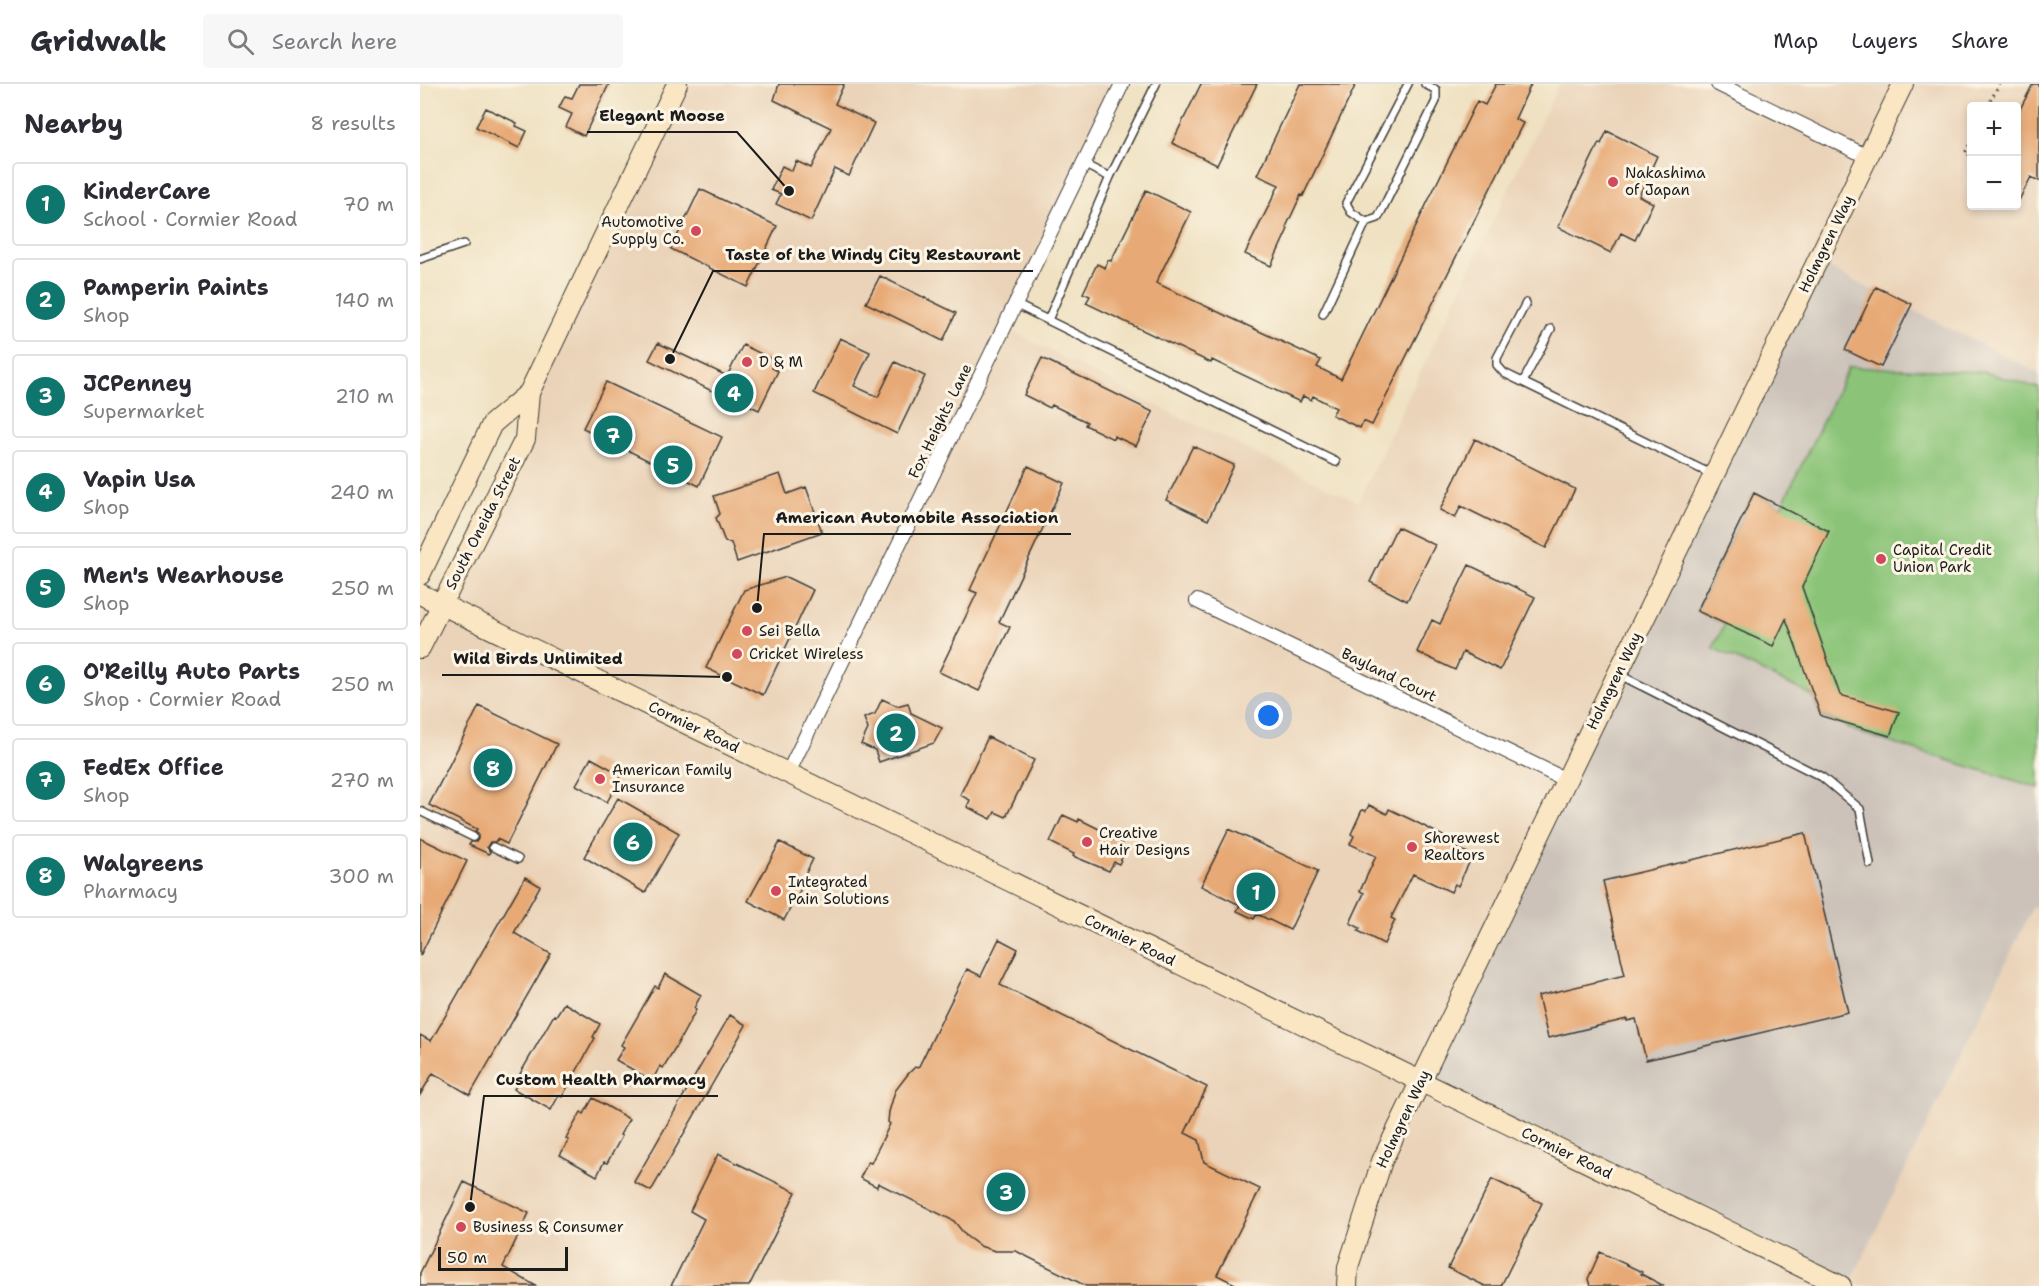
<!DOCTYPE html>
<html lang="en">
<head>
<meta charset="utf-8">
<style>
  body { margin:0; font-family:"Shantell Sans",sans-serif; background:#f7f7f7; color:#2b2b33 }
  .controls { position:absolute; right:18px; top:18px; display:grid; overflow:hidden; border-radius:6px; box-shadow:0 3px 9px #0003 }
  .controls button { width:54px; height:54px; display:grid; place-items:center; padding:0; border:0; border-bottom:2px solid #e1e1e2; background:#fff; color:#2b2b33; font:30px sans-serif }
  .scale { position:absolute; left:18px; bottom:15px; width:130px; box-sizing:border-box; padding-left:6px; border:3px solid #1c1c1c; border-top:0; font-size:16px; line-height:21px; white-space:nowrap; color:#1c1c1c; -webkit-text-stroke:4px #fcf5e5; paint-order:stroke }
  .you { position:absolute; left:849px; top:632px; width:21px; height:21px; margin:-15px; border:4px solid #fff; border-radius:50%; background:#1a73e8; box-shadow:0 0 0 9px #1a73e833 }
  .badge { display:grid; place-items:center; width:39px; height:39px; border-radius:50%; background:#0f766e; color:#fff; font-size:20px; font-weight:700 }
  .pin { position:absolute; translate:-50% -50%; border:3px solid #fff; box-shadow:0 2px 6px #0006 }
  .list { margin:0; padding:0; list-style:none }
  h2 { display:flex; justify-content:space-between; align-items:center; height:78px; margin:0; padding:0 24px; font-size:26px }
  h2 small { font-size:20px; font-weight:400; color:#7c7c81 }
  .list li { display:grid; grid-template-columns:39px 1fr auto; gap:18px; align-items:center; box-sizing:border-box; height:84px; margin:0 12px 12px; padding:0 12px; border:2px solid #e1e1e2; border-radius:6px }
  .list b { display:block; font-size:22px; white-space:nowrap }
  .list p { margin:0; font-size:20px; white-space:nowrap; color:#7c7c81 }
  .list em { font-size:20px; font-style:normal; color:#7c7c81 }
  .icon { flex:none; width:33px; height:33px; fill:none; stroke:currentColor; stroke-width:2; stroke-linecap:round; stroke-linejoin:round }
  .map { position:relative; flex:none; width:1619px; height:1202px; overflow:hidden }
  header { display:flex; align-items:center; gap:36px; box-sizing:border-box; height:84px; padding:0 30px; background:#fff; border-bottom:2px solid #e1e1e2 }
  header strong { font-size:28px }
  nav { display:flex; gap:33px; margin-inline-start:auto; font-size:21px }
  .search { width:420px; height:54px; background:#f7f7f7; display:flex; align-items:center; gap:15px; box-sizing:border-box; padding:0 21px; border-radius:6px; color:#7c7c81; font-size:22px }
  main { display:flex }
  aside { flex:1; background:#fff }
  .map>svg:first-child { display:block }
  .built { fill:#ead3b8; fill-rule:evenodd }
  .industrial { fill:#ccc2b9 }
  .green { fill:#8bc478; stroke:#54704a; stroke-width:1.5 }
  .building { fill:#e7a974 }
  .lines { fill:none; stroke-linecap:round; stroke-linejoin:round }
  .lane-casing { stroke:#3c3a35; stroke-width:10 }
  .street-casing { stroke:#3c3a35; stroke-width:16 }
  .secondary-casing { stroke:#3c3a35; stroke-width:22 }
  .path { stroke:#3c3a35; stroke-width:3; stroke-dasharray:1.5 4.5; stroke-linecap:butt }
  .lane { stroke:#fff; stroke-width:7 }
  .street { stroke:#fff; stroke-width:14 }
  .secondary { stroke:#fbe6c3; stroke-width:20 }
  .poi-dot { fill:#d1495b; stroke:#fcf5e5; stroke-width:2 }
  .labels { text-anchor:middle; stroke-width:6; stroke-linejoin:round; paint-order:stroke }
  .poi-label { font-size:15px; fill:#1c1c1c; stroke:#fcf5e5; text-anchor:start }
  .street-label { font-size:15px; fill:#1c1c1c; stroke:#fcf5e5 }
  .leader { fill:none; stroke:#1c1c1c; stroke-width:2 }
  .callout-dot { fill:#1c1c1c; stroke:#fcf5e5; stroke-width:2 }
  .callout-label { font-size:16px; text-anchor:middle; font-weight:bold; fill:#1c1c1c; stroke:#fcf5e5; stroke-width:6; stroke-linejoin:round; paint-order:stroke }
</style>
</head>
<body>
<header>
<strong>Gridwalk</strong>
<div class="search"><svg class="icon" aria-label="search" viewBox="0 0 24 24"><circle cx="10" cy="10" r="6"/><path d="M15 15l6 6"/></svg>Search here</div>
<nav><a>Map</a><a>Layers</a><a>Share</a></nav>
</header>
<main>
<aside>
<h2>Nearby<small>8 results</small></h2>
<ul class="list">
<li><span class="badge">1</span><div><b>KinderCare</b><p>School · Cormier Road</p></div><em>70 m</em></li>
<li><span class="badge">2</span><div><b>Pamperin Paints</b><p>Shop</p></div><em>140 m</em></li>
<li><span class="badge">3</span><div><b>JCPenney</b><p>Supermarket</p></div><em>210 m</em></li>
<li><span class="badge">4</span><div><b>Vapin Usa</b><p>Shop</p></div><em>240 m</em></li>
<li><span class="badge">5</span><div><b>Men's Wearhouse</b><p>Shop</p></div><em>250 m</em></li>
<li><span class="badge">6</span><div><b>O'Reilly Auto Parts</b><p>Shop · Cormier Road</p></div><em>250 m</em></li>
<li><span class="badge">7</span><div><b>FedEx Office</b><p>Shop</p></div><em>270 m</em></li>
<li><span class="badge">8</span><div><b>Walgreens</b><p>Pharmacy</p></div><em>300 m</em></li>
</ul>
</aside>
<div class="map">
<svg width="1619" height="1202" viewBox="0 0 1619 1202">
  <rect width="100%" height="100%" fill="#fcf5e5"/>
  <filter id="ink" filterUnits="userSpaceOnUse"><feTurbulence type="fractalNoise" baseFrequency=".0167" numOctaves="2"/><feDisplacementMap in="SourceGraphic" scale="12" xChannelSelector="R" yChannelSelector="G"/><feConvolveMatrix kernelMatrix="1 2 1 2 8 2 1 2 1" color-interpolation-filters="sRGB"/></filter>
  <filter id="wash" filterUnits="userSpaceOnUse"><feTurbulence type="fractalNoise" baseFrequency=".008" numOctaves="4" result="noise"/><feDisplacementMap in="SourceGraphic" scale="24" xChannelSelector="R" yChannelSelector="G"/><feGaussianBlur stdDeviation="1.35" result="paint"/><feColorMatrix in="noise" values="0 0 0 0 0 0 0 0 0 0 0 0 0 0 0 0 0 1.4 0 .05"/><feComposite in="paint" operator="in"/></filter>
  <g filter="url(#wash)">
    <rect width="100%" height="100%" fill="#efe1c1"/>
    <path class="built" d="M 257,0 L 702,0 L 584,243 L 745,326 L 938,418 L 1139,0 L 1619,0 L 1619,289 L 1398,178 L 1421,1202 L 0,1202 L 0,510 L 22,520 L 105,356 L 109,309 ZM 1552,22 L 1596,22 L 1596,122 L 1552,122 Z
      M 1614,822 L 1619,825 L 1619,1202 L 1429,1202 Z"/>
    <path class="industrial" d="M 1397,178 L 1619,289 L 1619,825 L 1613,823 L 1429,1202 L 1000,997 Z"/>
    <path class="green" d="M 1429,283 L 1564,288 L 1619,304 L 1619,704 L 1443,650 L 1401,632 L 1393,612 L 1293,564 L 1305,540 L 1277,527 L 1334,409 L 1361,423 Z"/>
    <g id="blocks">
      <path class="building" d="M 159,0 L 189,0 L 164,52 L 146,43 L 152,30 L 139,24 L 145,12 L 152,14 Z
        M 359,0 L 424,0 L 415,20 L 454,39 L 429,92 L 415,85 L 391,137 L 356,120 L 361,110 L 351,106 L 362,82 L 372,87 L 376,77 L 391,84 L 411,44 L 354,16 Z
        M 781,0 L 837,0 L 797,81 L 752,59 Z
        M 880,0 L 936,0 L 883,112 L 881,111 L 866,143 L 868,145 L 851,182 L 825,170 L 859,101 L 837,91 Z
        M 1076,0 L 1111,0 L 1095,35 L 1103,39 L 952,341 L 943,337 L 940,344 L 912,331 L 916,324 L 893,312 L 891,316 L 883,312 L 880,318 L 792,276 L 791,279 L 666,219 L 670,212 L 663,209 L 677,180 L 685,184 L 688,176 L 691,177 L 726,106 L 771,128 L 736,199 L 901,276 L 897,283 L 921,295 L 1057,17 L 1065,21 Z
        M 1613,0 L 1619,0 L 1619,97 L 1611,93 L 1596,122 L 1596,33 Z
        M 66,24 L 97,39 L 96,42 L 107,47 L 99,64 L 56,43 Z
        M 1187,47 L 1237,72 L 1219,112 L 1233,119 L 1215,156 L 1201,149 L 1191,169 L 1138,143 L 1179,59 L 1181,60 Z
        M 280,105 L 357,142 L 328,203 L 251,165 Z
        M 460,192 L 536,229 L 523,257 L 446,219 Z
        M 1456,203 L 1492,220 L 1461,283 L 1425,266 Z
        M 420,254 L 450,268 L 434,302 L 458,313 L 475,278 L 505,292 L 477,350 L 394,309 Z
        M 238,259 L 307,292 L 323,261 L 356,277 L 352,284 L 358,287 L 339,326 L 303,309 L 302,312 L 229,276 Z
        M 622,274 L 733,328 L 716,362 L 694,352 L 693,355 L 665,341 L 667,338 L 632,321 L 630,324 L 604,311 Z
        M 186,298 L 302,353 L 279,402 L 163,344 Z
        M 1055,355 L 1155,405 L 1126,464 L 1041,422 L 1035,434 L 1020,426 Z
        M 773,362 L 814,381 L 788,436 L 746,416 Z
        M 608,382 L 644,399 L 579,538 L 590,543 L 559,607 L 519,588 L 557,509 L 550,506 Z
        M 360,390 L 367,410 L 386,403 L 402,448 L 317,478 L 311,459 L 305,458 L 296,434 L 300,430 L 294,412 Z
        M 1334,409 L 1409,447 L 1382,503 L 1420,611 L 1479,628 L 1470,652 L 1401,632 L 1366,535 L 1353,562 L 1277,527 Z
        M 977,443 L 1015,461 L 987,517 L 950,498 Z
        M 1049,481 L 1115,513 L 1080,586 L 1043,568 L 1035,586 L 997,568 L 1012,536 L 1020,540 Z
        M 366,493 L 393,506 L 343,611 L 286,584 L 324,506 Z
        M 462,615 L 477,622 L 488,619 L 491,629 L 522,644 L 514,659 L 459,678 L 455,666 L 441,660 L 448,645 L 444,634 L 455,630 Z
        M 59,622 L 137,660 L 87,760 L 77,755 L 75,758 L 70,758 L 67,763 L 70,768 L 69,770 L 49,761 L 51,758 L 56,758 L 58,755 L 58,750 L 55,748 L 57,745 L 9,721 Z
        M 568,653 L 614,676 L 586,733 L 575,728 L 571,735 L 547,723 L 550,716 L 540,711 Z
        M 171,674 L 202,691 L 187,718 L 156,701 Z
        M 198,714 L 259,749 L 225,809 L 164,773 Z
        M 949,721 L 967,730 L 969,725 L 992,736 L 1033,757 L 1031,761 L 1050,770 L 1046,777 L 1049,779 L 1038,802 L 1035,800 L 1031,808 L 993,790 L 971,834 L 975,836 L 964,860 L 938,847 L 940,844 L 930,839 L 944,809 L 940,807 L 956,772 L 930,760 L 934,752 L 931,750 L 942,726 L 946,727 Z
        M 643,731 L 658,738 L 659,735 L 685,748 L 684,751 L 702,760 L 701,763 L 706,765 L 699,780 L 694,778 L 689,787 L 653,772 L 654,770 L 630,758 Z
        M 809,745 L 898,787 L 870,846 L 837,830 L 834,835 L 817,827 L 820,821 L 781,802 Z
        M 1385,749 L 1428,928 L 1226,976 L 1216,935 L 1207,937 L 1207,935 L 1128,954 L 1118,912 L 1205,891 L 1183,797 Z
        M 0,754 L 47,777 L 0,872 Z
        M 360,758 L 393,775 L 383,795 L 385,797 L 364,836 L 328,817 Z
        M 105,793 L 120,802 L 94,849 L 131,870 L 50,1011 L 13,989 L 0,1011 L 0,951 L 11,957 Z
        M 579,855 L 598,865 L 580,901 L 787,1003 L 765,1049 L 779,1056 L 784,1078 L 840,1105 L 797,1191 L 819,1202 L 666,1202 L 596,1167 L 575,1167 L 560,1162 L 546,1152 L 534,1137 L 458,1099 L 457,1103 L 440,1094 L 448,1078 L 451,1079 L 470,1040 L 468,1038 L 469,1028 L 475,1007 L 488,990 L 495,983 L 498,984 L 547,885 L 561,892 Z
        M 245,890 L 281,911 L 274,924 L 276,926 L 258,959 L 243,984 L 240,982 L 232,997 L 196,976 L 204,963 L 201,961 L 235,902 L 238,904 Z
        M 144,919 L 180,940 L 173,953 L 175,954 L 142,1013 L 139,1011 L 131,1026 L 94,1005 L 102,991 L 100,990 L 134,931 L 136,932 Z
        M 310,931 L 326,941 L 231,1107 L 214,1098 Z
        M 173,1014 L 209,1035 L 200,1051 L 202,1052 L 187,1079 L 184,1078 L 177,1092 L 140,1071 L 149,1056 L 146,1055 L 161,1028 L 164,1030 Z
        M 298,1070 L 376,1108 L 329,1202 L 251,1202 L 284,1135 L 270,1127 Z
        M 1072,1095 L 1122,1119 L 1081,1202 L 1065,1202 L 1028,1184 Z
        M 44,1098 L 109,1129 L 83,1183 L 116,1202 L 0,1202 L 0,1189 Z
        M 1180,1168 L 1222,1188 L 1221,1190 L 1244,1202 L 1170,1202 L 1168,1195 Z"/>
    </g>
  </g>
  <g filter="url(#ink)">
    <use href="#blocks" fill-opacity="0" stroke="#3c3a35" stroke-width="1.5"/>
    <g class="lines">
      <g class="lane-casing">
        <path id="lane" d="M 988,0 L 926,119 L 931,128 L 946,138 L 958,134 L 1016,17 L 1016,6 L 1005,0
          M 663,80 L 690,93
          M 0,175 L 44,160
          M 1106,219 L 1077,274 L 1077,281 L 1084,289 L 1291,390
          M 595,220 L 916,378
          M 903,230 L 946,138
          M 628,236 L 690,93 L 736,0
          M 1103,298 L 1131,245
          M 1200,591 L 1402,693 L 1440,725 L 1450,780
          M 0,727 L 53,753
          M 73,763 L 98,775"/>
      </g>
      <g class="street-casing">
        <path id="street" d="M 1298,0 L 1448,73
          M 777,517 L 1146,696
          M 368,689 L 702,0"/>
      </g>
      <g class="secondary-casing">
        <path id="secondary" d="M 0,491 L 72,340 L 109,309
          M 0,510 L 1421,1202
          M 0,564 L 105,355 L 109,309 L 257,0
          M 927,1202 L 928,1183 L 962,1077 L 1483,0"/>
      </g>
      <path class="path" d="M 1568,22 L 1579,0
        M 1552,56 L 1545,69 L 1552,72"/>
      <use href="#lane" class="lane"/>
      <use href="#street" class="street"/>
      <use href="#secondary" class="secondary"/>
    </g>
  </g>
  <g class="poi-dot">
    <circle cx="1193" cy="98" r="6"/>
    <circle cx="276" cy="147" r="6"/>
    <circle cx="327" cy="278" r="6"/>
    <circle cx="1461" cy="475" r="6"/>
    <circle cx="327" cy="547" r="6"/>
    <circle cx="317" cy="570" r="6"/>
    <circle cx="180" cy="695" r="6"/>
    <circle cx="667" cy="758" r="6"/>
    <circle cx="992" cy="763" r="6"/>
    <circle cx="356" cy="807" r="6"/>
    <circle cx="41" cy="1143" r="6"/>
  </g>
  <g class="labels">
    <g class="poi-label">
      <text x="1205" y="94">Nakashima<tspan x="1205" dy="17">of Japan</tspan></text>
      <text x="264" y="143" text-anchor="end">Automotive<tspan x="264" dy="17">Supply Co.</tspan></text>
      <text x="339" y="283">D &amp; M</text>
      <text x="1473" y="471">Capital Credit<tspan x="1473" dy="17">Union Park</tspan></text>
      <text x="339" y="552">Sei Bella</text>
      <text x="329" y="575">Cricket Wireless</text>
      <text x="192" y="691">American Family<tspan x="192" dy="17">Insurance</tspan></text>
      <text x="679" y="754">Creative<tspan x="679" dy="17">Hair Designs</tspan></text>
      <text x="1004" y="759">Shorewest<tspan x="1004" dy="17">Realtors</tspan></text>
      <text x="368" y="803">Integrated<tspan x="368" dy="17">Pain Solutions</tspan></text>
      <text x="53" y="1148">Business &amp; Consumer</text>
    </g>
    <g class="street-label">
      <text transform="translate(1406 160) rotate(-64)" y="5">Holmgren Way</text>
      <text transform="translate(520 337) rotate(-64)" y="5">Fox Heights Lane</text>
      <text transform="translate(63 439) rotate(-63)" y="5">South Oneida Street</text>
      <text transform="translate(969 591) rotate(26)" y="5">Bayland Court</text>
      <text transform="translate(1194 597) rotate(-64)" y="5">Holmgren Way</text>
      <text transform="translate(274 643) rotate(26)" y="5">Cormier Road</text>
      <text transform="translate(710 856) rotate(26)" y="5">Cormier Road</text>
      <text transform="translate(983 1035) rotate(-65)" y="5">Holmgren Way</text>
      <text transform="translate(1147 1069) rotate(26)" y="5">Cormier Road</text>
    </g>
  </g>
  <path class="leader" d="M369 107L317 48H167M250 275L293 187H613M337 524L344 450H651M307 593L215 591H22M50 1123L64 1012H298"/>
  <g class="callout-dot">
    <circle cx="369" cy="107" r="6"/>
    <circle cx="250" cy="275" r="6"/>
    <circle cx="337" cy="524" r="6"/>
    <circle cx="307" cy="593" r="6"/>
    <circle cx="50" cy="1123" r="6"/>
  </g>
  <g class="callout-label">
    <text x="242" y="37">Elegant Moose</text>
    <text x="453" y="176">Taste of the Windy City Restaurant</text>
    <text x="497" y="439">American Automobile Association</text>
    <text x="118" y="580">Wild Birds Unlimited</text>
    <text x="181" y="1001">Custom Health Pharmacy</text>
  </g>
</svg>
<div class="controls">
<button>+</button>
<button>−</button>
</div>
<div class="scale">50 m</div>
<div class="you"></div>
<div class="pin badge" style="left:836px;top:808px">1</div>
<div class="pin badge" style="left:476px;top:649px">2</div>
<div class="pin badge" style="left:586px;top:1108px">3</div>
<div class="pin badge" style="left:314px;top:309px">4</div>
<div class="pin badge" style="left:253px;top:381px">5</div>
<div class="pin badge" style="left:213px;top:758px">6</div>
<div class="pin badge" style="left:193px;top:351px">7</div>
<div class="pin badge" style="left:73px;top:684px">8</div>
</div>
</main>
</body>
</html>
